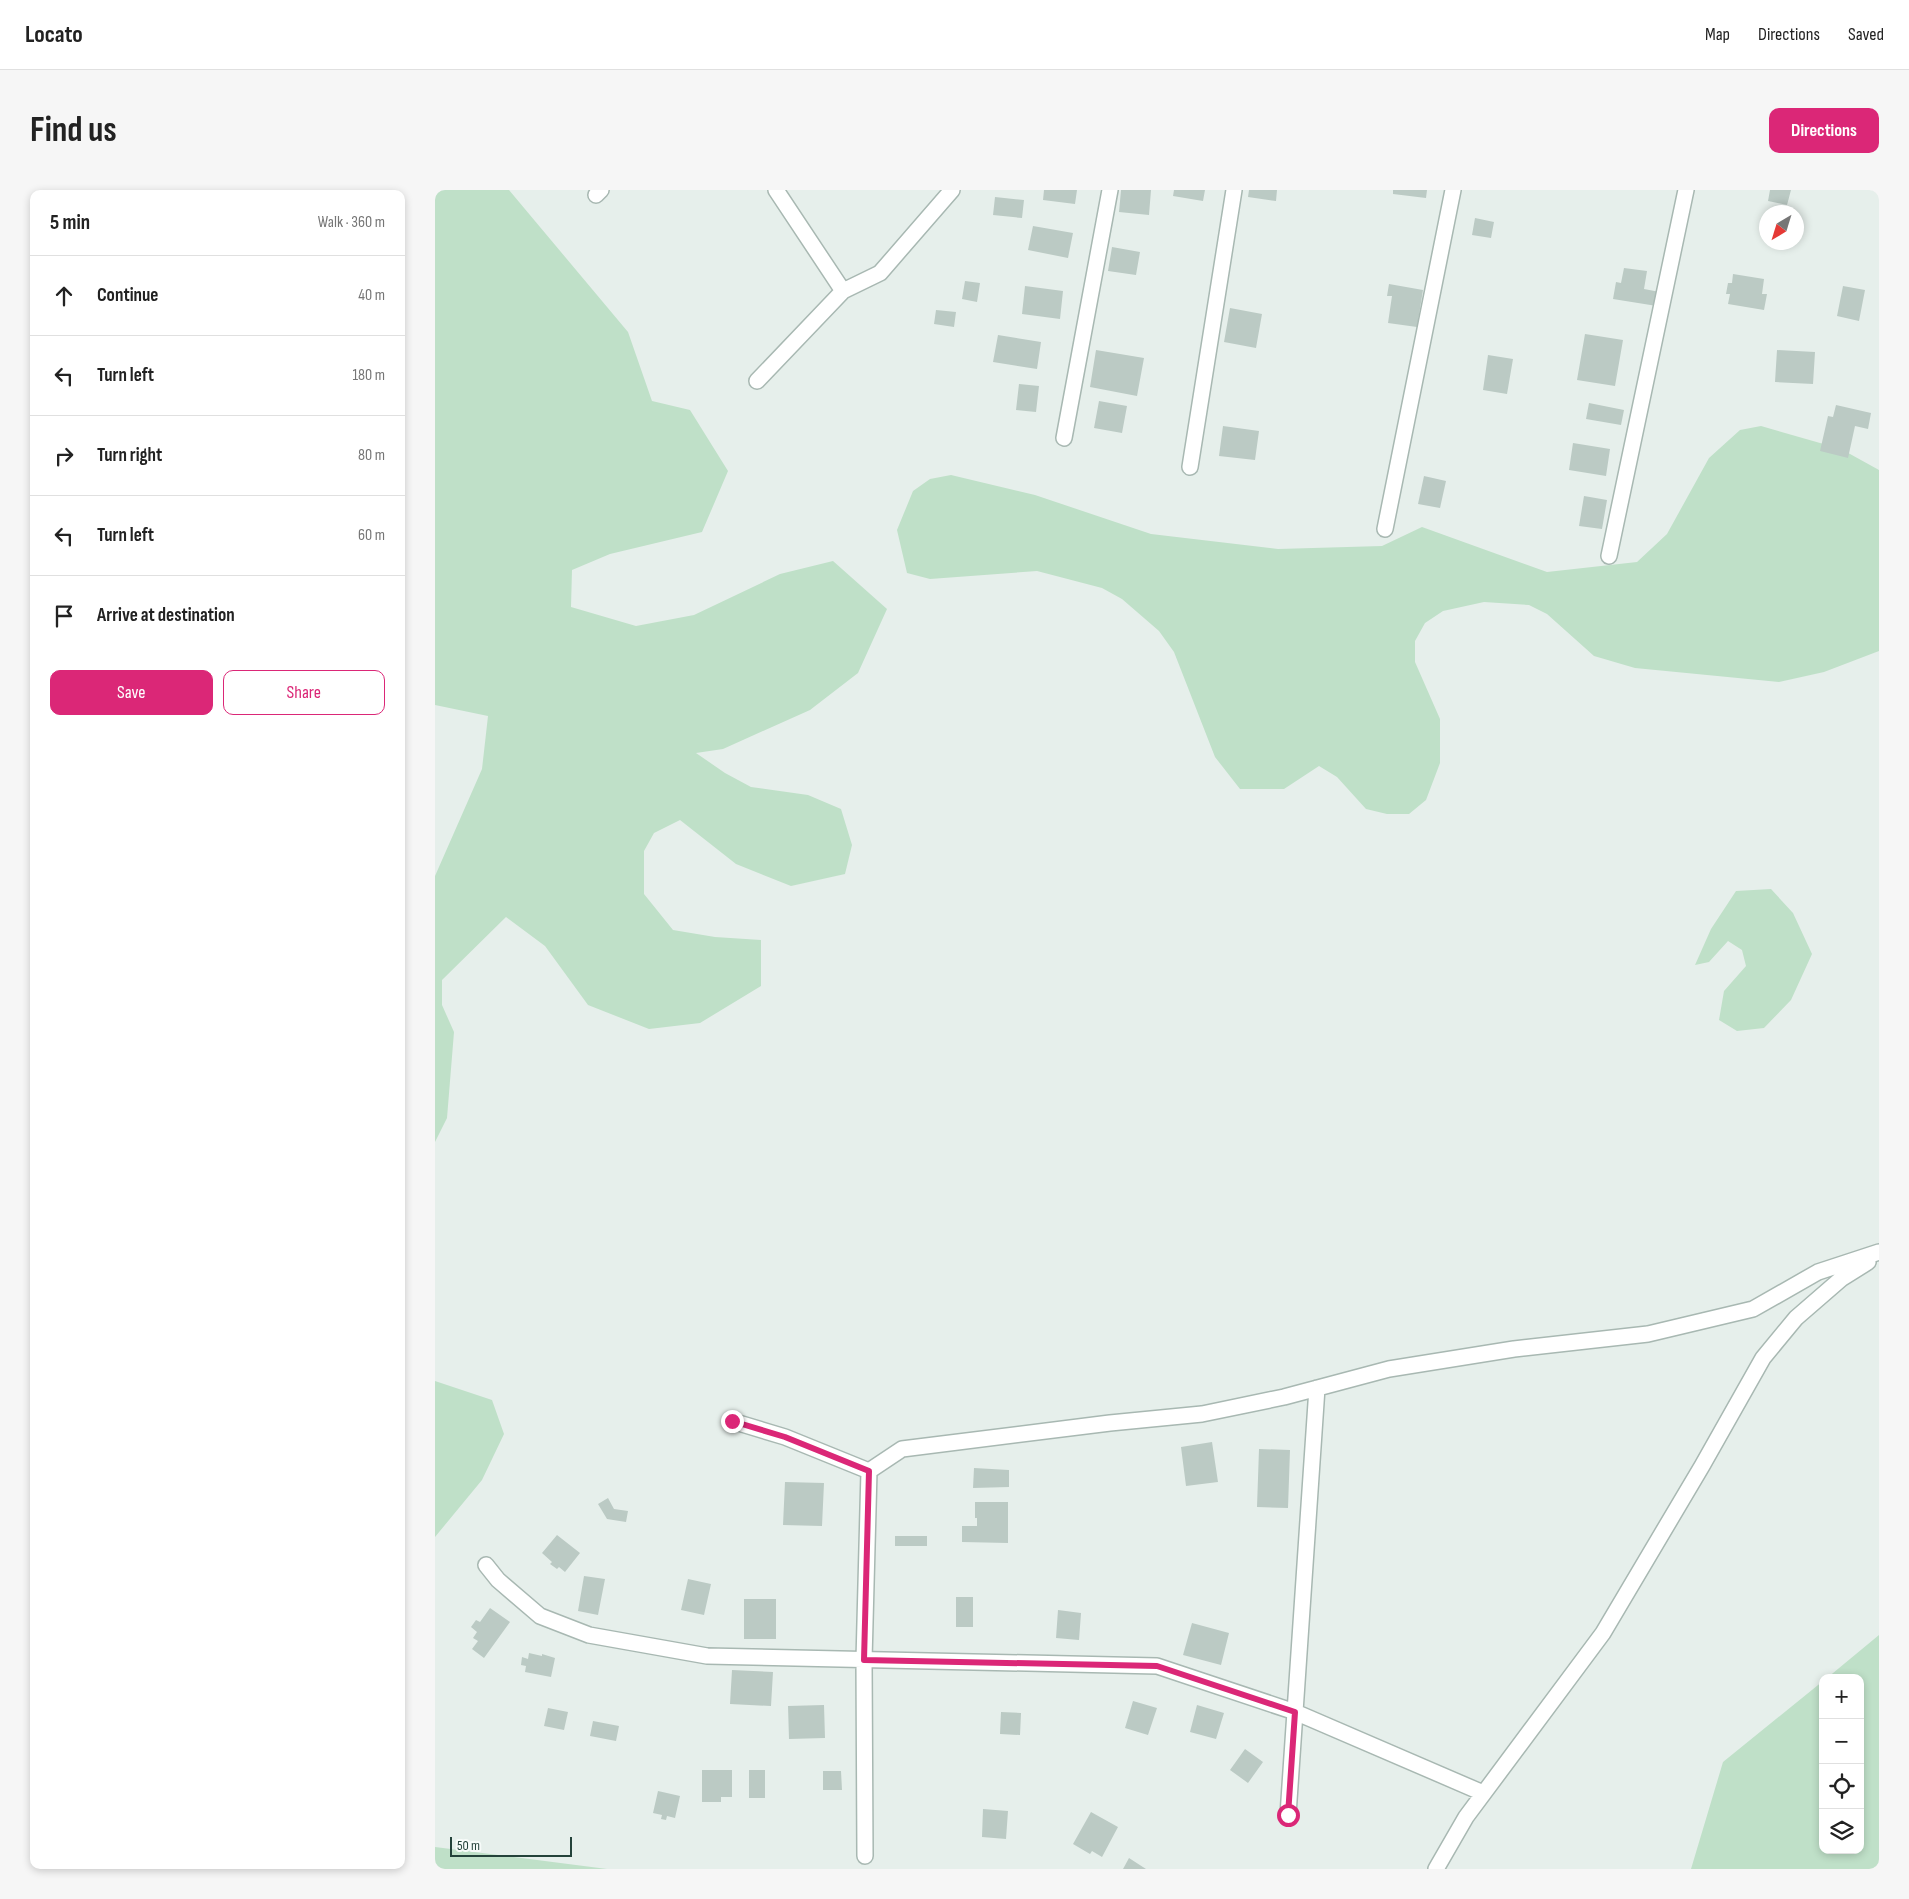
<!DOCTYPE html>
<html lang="en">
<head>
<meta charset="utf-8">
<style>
  body { margin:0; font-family:"Sofia Sans Condensed",sans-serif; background:#f6f6f6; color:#222 }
  .controls { position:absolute; right:15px; bottom:15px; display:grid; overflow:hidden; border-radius:10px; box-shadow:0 2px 8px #0003 }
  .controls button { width:45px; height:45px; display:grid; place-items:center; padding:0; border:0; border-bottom:1px solid #e0e0e0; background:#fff; color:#222; font:25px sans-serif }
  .compass { position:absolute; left:1324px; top:15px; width:45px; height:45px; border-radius:50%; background:#fff; box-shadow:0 2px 8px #0003; rotate:218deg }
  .scale { position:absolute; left:15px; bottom:12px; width:122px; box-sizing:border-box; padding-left:5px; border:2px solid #24423a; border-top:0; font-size:14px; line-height:18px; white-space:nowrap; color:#24423a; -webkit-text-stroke:4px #f7fbf9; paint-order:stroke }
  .stop { position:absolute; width:15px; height:15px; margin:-11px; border:4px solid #db2777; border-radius:50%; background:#fff }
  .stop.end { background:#db2777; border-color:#fff; box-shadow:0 1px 5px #0008 }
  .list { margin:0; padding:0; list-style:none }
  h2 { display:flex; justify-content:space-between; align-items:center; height:65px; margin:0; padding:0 20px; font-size:21px }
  h2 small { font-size:16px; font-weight:400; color:#767676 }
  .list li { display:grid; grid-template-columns:32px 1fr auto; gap:15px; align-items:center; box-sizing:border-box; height:80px; padding:0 20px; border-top:1px solid #e0e0e0 }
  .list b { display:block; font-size:19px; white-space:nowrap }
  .list em { font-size:16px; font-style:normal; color:#767676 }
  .actions { display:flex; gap:10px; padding:15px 20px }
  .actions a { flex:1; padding:11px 0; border:1px solid #db2777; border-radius:10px; text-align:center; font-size:18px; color:#db2777 }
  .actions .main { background:#db2777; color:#fff }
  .icon { flex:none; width:28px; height:28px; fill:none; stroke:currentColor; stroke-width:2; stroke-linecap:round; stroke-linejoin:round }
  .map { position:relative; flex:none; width:1444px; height:1679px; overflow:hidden; border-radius:10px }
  header { display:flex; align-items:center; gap:30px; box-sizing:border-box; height:70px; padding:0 25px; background:#fff; border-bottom:1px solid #e0e0e0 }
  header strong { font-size:24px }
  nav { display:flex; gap:28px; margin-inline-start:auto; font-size:18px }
  .intro { display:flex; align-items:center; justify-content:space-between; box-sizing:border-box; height:120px; padding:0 30px }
  h1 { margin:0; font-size:35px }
  .button { padding:12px 22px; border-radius:10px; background:#db2777; color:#fff; font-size:18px; font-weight:700 }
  main { display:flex; gap:30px; padding:0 30px }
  aside { flex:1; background:#fff; border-radius:10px; box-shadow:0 2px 8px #0003 }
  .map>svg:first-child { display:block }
  .green { fill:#bfe0c8 }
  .building { fill:#bbcac4 }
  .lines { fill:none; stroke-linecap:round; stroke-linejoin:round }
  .minor-casing { stroke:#a8b8b2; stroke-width:18 }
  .minor { stroke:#fff; stroke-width:15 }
  .route { stroke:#db2777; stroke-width:6 }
</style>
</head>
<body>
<header>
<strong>Locato</strong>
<nav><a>Map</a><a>Directions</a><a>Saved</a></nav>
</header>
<div class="intro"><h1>Find us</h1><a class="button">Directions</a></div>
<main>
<aside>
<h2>5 min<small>Walk · 360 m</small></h2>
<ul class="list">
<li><svg class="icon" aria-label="ahead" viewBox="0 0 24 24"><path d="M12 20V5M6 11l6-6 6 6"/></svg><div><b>Continue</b></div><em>40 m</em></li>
<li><svg class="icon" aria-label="left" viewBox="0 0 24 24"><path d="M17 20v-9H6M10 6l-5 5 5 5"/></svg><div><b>Turn left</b></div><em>180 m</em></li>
<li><svg class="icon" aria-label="right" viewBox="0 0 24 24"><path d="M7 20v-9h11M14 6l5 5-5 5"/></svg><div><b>Turn right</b></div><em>80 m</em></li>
<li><svg class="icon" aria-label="left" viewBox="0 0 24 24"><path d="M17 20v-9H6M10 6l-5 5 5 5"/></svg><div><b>Turn left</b></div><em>60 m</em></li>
<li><svg class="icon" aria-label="arrive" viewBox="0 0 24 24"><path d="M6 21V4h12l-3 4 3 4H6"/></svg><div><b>Arrive at destination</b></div></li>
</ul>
<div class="actions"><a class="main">Save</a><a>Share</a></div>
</aside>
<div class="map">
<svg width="1444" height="1679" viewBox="0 0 1444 1679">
  <rect width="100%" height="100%" fill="#e6efeb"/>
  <path class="green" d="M 0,0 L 74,0 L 193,142 L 217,211 L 255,220 L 293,281 L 267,342 L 175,364 L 137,380 L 136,417 L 201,436 L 259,425 L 345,384 L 398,371 L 452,419 L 423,483 L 375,520 L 288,559 L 261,563 L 290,583 L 316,597 L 373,605 L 406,619 L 417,655 L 410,684 L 356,696 L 301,674 L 245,630 L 219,643 L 209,661 L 209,704 L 238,740 L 280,747 L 326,750 L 326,796 L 265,833 L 214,839 L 153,815 L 110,756 L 71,727 L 7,790 L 7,815 L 19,842 L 12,928 L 0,952 L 0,686 L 47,579 L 53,526 L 0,515 Z
    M 1326,236 L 1406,259 L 1444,280 L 1444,461 L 1389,482 L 1344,492 L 1200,478 L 1159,466 L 1112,424 L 1094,415 L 1049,412 L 1008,421 L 990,433 L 980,451 L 980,472 L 1005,529 L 1005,573 L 991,610 L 974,624 L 952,624 L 931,619 L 902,587 L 884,576 L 849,599 L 805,599 L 780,567 L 739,462 L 724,441 L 687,409 L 667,398 L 602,381 L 495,389 L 472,383 L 462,340 L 478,301 L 495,289 L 516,285 L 600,305 L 716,344 L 843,359 L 947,356 L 987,337 L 1112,382 L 1202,372 L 1232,344 L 1274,268 L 1305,240 Z
    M 1336,699 L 1358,723 L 1377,764 L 1356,810 L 1329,838 L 1302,841 L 1284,830 L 1289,801 L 1311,776 L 1307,760 L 1293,751 L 1274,772 L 1260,775 L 1276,739 L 1301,701 Z
    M 0,1191 L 57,1210 L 69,1244 L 47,1290 L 0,1347 Z
    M 1444,1445 L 1444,1679 L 1256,1679 L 1288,1572 L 1388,1491 L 1388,1660 L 1425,1660 L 1425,1488 L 1392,1488 Z
    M 0,1657 L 172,1679 L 0,1679 Z"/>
  <path class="building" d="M 609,0 L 642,0 L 640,14 L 608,10 Z
    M 686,0 L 716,0 L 714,25 L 684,22 Z
    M 739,0 L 770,0 L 768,11 L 738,6 Z
    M 814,0 L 842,0 L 841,11 L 813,7 Z
    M 958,0 L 992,0 L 991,8 L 958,4 Z
    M 1335,0 L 1356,0 L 1352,15 L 1333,11 Z
    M 560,7 L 589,10 L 587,28 L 558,25 Z
    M 1040,28 L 1059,32 L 1056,48 L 1037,45 Z
    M 598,36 L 638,43 L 633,68 L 593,60 Z
    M 677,57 L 705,62 L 701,85 L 673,81 Z
    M 1189,78 L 1212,81 L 1209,99 L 1230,103 L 1228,117 L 1178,109 L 1181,92 L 1186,93 Z
    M 1298,84 L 1329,89 L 1327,104 L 1332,104 L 1329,120 L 1293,114 L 1295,104 L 1291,104 L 1293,93 L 1297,93 Z
    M 530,91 L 545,93 L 542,112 L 527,109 Z
    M 954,94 L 988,100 L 982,137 L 953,133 L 957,106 L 952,106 Z
    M 590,96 L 628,101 L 625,129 L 587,124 Z
    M 1408,96 L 1430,100 L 1424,131 L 1402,126 Z
    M 795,118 L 827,124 L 821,158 L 789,152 Z
    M 501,120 L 521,122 L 519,137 L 499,134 Z
    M 1150,144 L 1188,150 L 1180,196 L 1142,190 Z
    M 563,145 L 606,152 L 602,179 L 558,172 Z
    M 661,160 L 709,168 L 702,206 L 655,197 Z
    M 1342,160 L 1380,162 L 1378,194 L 1340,192 Z
    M 1053,165 L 1078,169 L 1072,204 L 1048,200 Z
    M 584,194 L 604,196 L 601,222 L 581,220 Z
    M 664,211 L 692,216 L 687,243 L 659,238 Z
    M 1154,213 L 1189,220 L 1186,235 L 1151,229 Z
    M 1401,215 L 1436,223 L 1433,239 L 1420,236 L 1413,268 L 1385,261 L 1393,226 L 1398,227 Z
    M 788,236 L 824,241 L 820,270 L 784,266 Z
    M 1138,253 L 1175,259 L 1171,286 L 1134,280 Z
    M 989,286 L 1011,291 L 1005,318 L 983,314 Z
    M 1149,306 L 1172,310 L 1167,339 L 1144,336 Z
    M 777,1252 L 783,1292 L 751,1296 L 746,1257 Z
    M 824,1259 L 855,1260 L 853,1318 L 822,1317 Z
    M 539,1278 L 574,1280 L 574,1297 L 538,1298 Z
    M 350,1292 L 389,1293 L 387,1336 L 348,1335 Z
    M 173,1308 L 179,1319 L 193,1321 L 191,1332 L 172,1329 L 163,1314 Z
    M 540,1312 L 573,1312 L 573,1353 L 527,1352 L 527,1336 L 542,1336 L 542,1328 L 540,1328 Z
    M 122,1345 L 145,1363 L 130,1382 L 124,1377 L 122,1379 L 115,1374 L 117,1372 L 107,1363 Z
    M 460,1346 L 492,1346 L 492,1356 L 460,1356 Z
    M 149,1386 L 170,1389 L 163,1425 L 143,1421 Z
    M 253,1389 L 276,1394 L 269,1425 L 246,1420 Z
    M 521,1407 L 538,1407 L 538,1437 L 521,1437 Z
    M 309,1409 L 341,1409 L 341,1449 L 309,1449 Z
    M 55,1418 L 75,1432 L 49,1468 L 37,1459 L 43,1451 L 38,1448 L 42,1442 L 36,1437 L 41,1430 L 45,1432 Z
    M 623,1420 L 646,1423 L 644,1450 L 621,1448 Z
    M 757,1433 L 794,1443 L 786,1475 L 748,1465 Z
    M 94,1463 L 107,1466 L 107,1464 L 120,1468 L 116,1487 L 90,1482 L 91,1476 L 86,1475 L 87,1467 L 93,1469 Z
    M 297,1480 L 338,1482 L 336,1516 L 295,1514 Z
    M 698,1511 L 722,1518 L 713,1545 L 690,1538 Z
    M 389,1515 L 390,1548 L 354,1549 L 353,1516 Z
    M 762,1515 L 789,1523 L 781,1549 L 755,1542 Z
    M 113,1518 L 133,1522 L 129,1540 L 109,1536 Z
    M 566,1522 L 586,1523 L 585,1545 L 565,1544 Z
    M 158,1531 L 184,1536 L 181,1551 L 155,1546 Z
    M 810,1559 L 828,1572 L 813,1593 L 795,1580 Z
    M 267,1580 L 297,1580 L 297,1607 L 286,1607 L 286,1612 L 267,1612 Z
    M 314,1580 L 330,1580 L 330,1608 L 314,1608 Z
    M 388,1581 L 406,1581 L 407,1600 L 388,1600 Z
    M 223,1601 L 245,1606 L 240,1628 L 232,1626 L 231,1630 L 226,1629 L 227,1625 L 218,1623 Z
    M 548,1619 L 573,1621 L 571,1649 L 547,1647 Z
    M 656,1622 L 683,1637 L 667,1667 L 657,1661 L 655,1664 L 638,1654 Z
    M 694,1668 L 711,1679 L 688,1679 Z"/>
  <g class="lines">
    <g class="minor-casing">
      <path id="minor" d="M 341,0 L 408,101 L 445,83 L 517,0
        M 161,5 L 166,0
        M 322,191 L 408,101
        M 629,248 L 675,0
        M 755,277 L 799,0
        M 950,339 L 1018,0
        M 1174,366 L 1251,0
        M 297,1231 L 350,1247 L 434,1281 L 467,1259 L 675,1233 L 767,1224 L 849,1207 L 954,1179 L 1079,1159 L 1213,1144 L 1318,1119 L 1383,1082 L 1444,1062
        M 51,1375 L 63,1390 L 105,1426 L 154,1445 L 272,1466 L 722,1476 L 860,1522 L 1048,1603
        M 853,1625 L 882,1198
        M 430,1666 L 429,1470 L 434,1281
        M 1001,1679 L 1031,1627 L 1168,1443 L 1267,1276 L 1328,1168 L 1361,1128 L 1406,1089 L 1433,1072"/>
    </g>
    <use href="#minor" class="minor"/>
  </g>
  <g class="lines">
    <path class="route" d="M 297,1231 L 350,1247 L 434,1281 L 429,1470 L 722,1476 L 860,1522 L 853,1625"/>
  </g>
</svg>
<div class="controls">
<button>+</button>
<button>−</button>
<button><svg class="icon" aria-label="locate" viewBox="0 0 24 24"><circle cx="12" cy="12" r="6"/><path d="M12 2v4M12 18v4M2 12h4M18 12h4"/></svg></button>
<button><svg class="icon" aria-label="layers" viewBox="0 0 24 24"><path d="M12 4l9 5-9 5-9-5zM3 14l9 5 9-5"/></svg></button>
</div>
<svg class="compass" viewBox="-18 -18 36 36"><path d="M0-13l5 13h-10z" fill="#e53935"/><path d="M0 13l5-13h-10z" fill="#767676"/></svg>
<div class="scale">50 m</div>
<div class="stop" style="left:853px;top:1625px"></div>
<div class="stop end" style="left:297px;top:1231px"></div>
</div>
</main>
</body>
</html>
